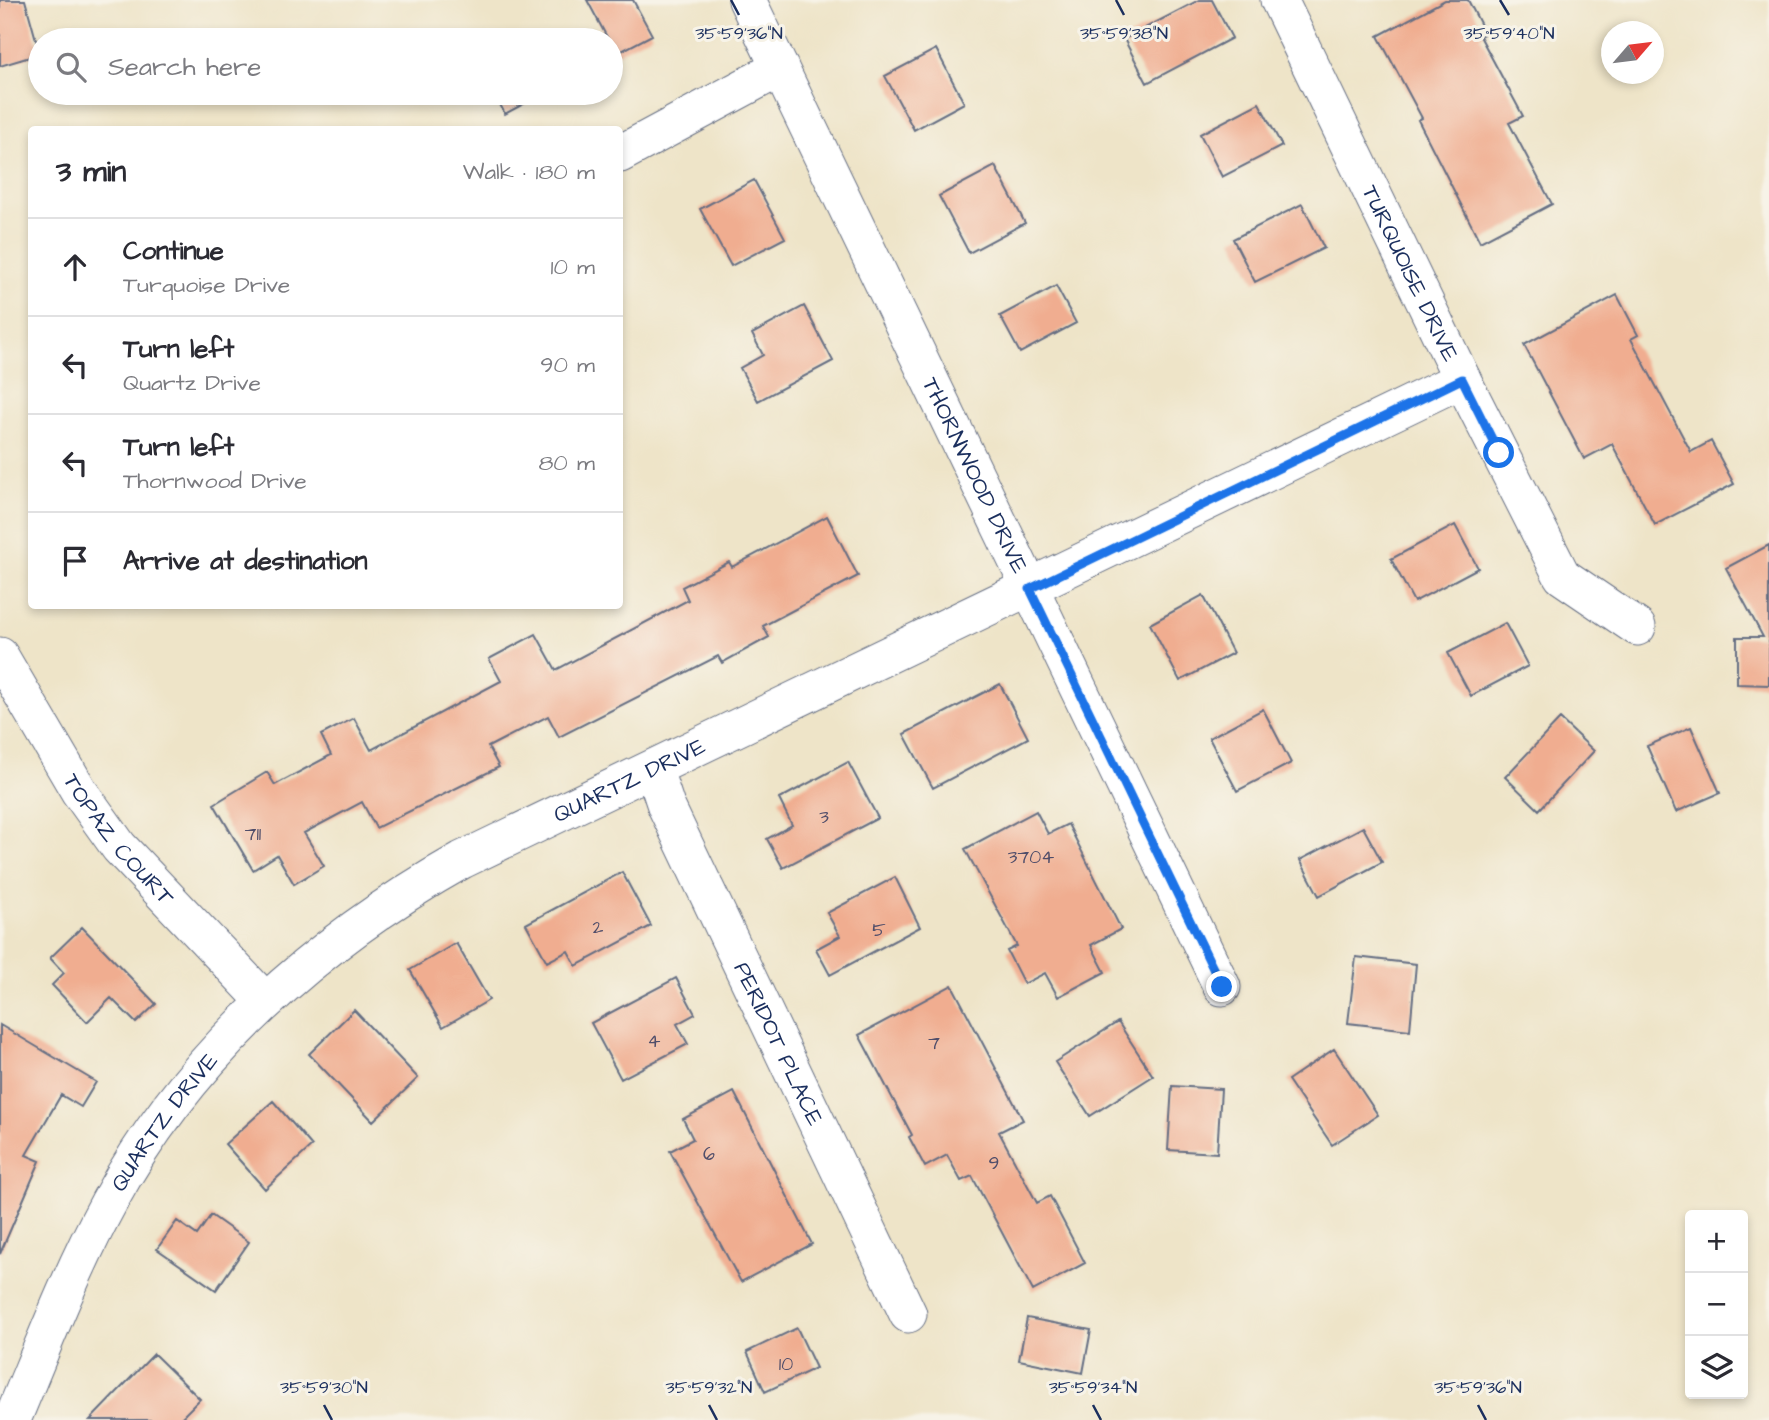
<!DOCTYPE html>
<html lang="en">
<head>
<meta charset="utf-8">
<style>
  body { margin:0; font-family:"Architects Daughter",sans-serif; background:#f7f7f7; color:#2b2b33 }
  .controls { position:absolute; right:21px; bottom:21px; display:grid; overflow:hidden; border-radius:7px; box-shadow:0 4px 10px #0003 }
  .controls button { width:63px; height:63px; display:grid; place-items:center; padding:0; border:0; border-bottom:2px solid #e1e1e2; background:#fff; color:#2b2b33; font:35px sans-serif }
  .compass { position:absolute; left:1601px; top:21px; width:63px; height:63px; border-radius:50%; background:#fff; box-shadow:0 4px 10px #0003; rotate:62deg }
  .stop { position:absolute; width:21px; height:21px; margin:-16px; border:5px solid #1a73e8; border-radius:50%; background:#fff }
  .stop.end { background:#1a73e8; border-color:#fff; box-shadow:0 2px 7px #0008 }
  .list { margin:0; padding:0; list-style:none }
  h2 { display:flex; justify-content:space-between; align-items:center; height:91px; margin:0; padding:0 28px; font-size:30px }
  h2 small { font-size:23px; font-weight:400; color:#7c7c81 }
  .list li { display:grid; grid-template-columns:46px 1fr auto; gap:21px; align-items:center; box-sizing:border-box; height:98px; padding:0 28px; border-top:2px solid #e1e1e2 }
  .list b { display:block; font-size:26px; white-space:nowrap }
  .list p { margin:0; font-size:23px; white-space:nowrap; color:#7c7c81 }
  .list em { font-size:23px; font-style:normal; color:#7c7c81 }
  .icon { flex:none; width:38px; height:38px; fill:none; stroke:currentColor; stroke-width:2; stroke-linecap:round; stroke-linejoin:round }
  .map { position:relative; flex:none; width:1769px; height:1420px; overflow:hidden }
  .search { position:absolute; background:#fff; box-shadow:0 4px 10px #0003; left:28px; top:28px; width:595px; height:77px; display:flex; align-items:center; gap:18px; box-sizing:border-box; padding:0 24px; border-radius:38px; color:#7c7c81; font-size:26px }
  .panel { position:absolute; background:#fff; box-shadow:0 4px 10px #0003; left:28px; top:126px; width:595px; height:483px; border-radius:7px }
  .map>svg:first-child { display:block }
  .building { fill:#f0ad90 }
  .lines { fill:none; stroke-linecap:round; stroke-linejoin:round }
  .minor-casing { stroke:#656e83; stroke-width:39 }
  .minor { stroke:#fff; stroke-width:37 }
  .route { stroke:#1a73e8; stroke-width:9 }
  .ticks { fill:none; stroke:#1b2f5e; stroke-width:2.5 }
  .labels { text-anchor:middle; stroke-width:6; stroke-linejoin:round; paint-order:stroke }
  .number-label { font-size:19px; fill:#504e6a }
  .street-label { font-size:23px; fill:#1b2f5e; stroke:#f7f3e8 }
  .ticks-label { font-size:18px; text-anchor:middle; fill:#1b2f5e; stroke:#f7f3e8; stroke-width:6; stroke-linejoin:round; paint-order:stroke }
</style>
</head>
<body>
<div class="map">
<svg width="1769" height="1420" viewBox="0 0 1769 1420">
  <rect width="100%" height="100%" fill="#f7f3e8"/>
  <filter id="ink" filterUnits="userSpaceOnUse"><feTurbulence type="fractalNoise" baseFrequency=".0143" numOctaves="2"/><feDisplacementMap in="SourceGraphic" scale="14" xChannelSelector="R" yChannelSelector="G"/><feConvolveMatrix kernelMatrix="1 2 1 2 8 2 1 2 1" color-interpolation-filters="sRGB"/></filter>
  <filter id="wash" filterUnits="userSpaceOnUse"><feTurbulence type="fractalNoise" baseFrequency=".00686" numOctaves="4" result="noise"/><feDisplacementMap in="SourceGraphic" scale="28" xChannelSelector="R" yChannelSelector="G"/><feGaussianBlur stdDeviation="1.57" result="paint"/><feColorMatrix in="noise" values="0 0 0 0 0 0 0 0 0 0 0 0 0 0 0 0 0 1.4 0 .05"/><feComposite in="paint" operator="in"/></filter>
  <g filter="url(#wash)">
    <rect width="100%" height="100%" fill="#eee4c8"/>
    <g id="blocks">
      <path class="building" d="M 0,0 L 25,0 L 40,54 L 0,66 Z
        M 587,0 L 633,0 L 652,35 L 616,54 Z
        M 1199,0 L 1212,0 L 1232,38 L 1147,83 L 1124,39 Z
        M 1445,0 L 1468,0 L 1485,33 L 1480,36 L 1523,116 L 1509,123 L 1552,204 L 1480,242 L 1418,120 L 1422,118 L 1378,36 Z
        M 936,49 L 964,103 L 914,130 L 885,76 Z
        M 494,93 L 544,93 L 505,114 Z
        M 1259,103 L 1282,146 L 1222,177 L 1200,134 Z
        M 995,166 L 1025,223 L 969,253 L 939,196 Z
        M 754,180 L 785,238 L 731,266 L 700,209 Z
        M 1302,204 L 1324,248 L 1255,282 L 1233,239 Z
        M 1056,286 L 1076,323 L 1020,353 L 1000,316 Z
        M 1617,295 L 1638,335 L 1631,339 L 1691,452 L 1711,441 L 1734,484 L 1655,525 L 1612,444 L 1584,459 L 1524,345 Z
        M 804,306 L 833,361 L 758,401 L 740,368 L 763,355 L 752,334 Z
        M 827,516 L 858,576 L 763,626 L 769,637 L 722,663 L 718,656 L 559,737 L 548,716 L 488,747 L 499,767 L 376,828 L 362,802 L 304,833 L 324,866 L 294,884 L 277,855 L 253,870 L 214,804 L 267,772 L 275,785 L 331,755 L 321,735 L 354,718 L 371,750 L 501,681 L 489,659 L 536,634 L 556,670 L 688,600 L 682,587 L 729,562 L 732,567 Z
        M 1455,525 L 1478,568 L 1414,602 L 1391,559 Z
        M 1769,545 L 1769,685 L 1737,684 L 1737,637 L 1763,637 L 1726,568 Z
        M 1203,595 L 1233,653 L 1180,681 L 1150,624 Z
        M 1505,623 L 1528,666 L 1471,696 L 1448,653 Z
        M 1000,684 L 1028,738 L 933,788 L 904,734 Z
        M 1263,709 L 1291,763 L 1237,791 L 1209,738 Z
        M 1560,719 L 1594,751 L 1539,810 L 1505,777 Z
        M 1691,727 L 1720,793 L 1676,812 L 1647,746 Z
        M 848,762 L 878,818 L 783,868 L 767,839 L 792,825 L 779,799 Z
        M 1036,811 L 1048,834 L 1068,824 L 1121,929 L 1091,945 L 1105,972 L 1058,997 L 1045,973 L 1024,984 L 1007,951 L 1017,946 L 965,849 Z
        M 1363,827 L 1382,862 L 1319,896 L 1300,860 Z
        M 622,872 L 651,926 L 576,966 L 568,951 L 547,962 L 526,924 Z
        M 895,877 L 920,927 L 830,975 L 816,949 L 840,936 L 827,913 Z
        M 82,927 L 156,1004 L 136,1023 L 111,998 L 87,1022 L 52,985 L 64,973 L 50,958 Z
        M 456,943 L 489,1000 L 443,1027 L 410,970 Z
        M 1356,957 L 1416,964 L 1410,1030 L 1348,1023 Z
        M 676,978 L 695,1014 L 677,1024 L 688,1044 L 621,1079 L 591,1023 Z
        M 952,985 L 1023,1120 L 999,1132 L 1037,1203 L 1050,1196 L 1085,1263 L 1033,1291 L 972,1176 L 961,1181 L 947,1155 L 925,1167 L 909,1137 L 912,1135 L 859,1035 Z
        M 354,1010 L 418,1078 L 373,1121 L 309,1054 Z
        M 1118,1022 L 1153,1076 L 1090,1116 L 1055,1062 Z
        M 0,1025 L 96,1082 L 81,1107 L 61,1095 L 26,1155 L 40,1161 L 0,1254 Z
        M 1334,1049 L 1378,1115 L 1332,1145 L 1288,1080 Z
        M 1172,1086 L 1221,1089 L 1217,1153 L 1168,1150 Z
        M 734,1092 L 812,1244 L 741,1282 L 670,1151 L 693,1139 L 683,1119 Z
        M 273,1101 L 312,1146 L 265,1189 L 225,1144 Z
        M 211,1215 L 249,1242 L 216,1290 L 157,1249 L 177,1221 L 197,1235 Z
        M 1027,1318 L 1091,1330 L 1083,1373 L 1019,1360 Z
        M 797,1328 L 816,1368 L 765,1392 L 747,1352 Z
        M 154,1354 L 200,1399 L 179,1420 L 90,1420 Z"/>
    </g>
  </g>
  <g filter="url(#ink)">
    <use href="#blocks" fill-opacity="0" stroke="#656e83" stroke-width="2"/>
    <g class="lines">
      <g class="minor-casing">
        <g id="minor">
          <path id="s1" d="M 747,0 L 1222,987"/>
          <path id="s2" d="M 1279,0 L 1462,379 L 1562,576 L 1637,627"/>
          <path d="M 620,154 L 780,68"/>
          <path id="s3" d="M 0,656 L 79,791 L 119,847 L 265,1001"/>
          <path id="s4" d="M 654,770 L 666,806 L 908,1314"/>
          <path id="s5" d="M 12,1420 C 43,1346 71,1272 109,1202 C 189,1054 318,941 462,860 L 1462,379"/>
        </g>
      </g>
      <use href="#minor" class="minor"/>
    </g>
  </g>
  <g class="lines" filter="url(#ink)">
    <path class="route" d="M 1222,987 L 1030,589 L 1462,379 L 1499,453"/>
  </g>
  <path class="ticks" d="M 731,0 L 739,15M 1116,0 L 1124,15M 1500,0 L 1509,15M 324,1405 L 332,1420M 709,1405 L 717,1420M 1093,1405 L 1101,1420M 1478,1405 L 1486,1420"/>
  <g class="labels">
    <g class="number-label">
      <text x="824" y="823">3</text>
      <text x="253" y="840">711</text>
      <text x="1031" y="863">3704</text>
      <text x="598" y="933">2</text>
      <text x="879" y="936">5</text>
      <text x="654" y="1047">4</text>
      <text x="934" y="1049">7</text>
      <text x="709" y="1160">6</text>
      <text x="994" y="1169">9</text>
      <text x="786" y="1370">10</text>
    </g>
    <g class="street-label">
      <text dy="8" stroke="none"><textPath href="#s2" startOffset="303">TURQUOISE DRIVE</textPath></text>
      <text dy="8" stroke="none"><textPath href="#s1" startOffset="527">THORNWOOD DRIVE</textPath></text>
      <text dy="8" stroke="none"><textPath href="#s5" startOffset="922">QUARTZ DRIVE</textPath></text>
      <text dy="8" stroke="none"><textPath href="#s3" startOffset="219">TOPAZ COURT</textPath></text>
      <text dy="8" stroke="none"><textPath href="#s4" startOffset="301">PERIDOT PLACE</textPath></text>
      <text dy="8" stroke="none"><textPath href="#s5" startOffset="336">QUARTZ DRIVE</textPath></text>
    </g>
  </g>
  <g class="ticks-label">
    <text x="739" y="39">35°59'36"N</text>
    <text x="1124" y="39">35°59'38"N</text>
    <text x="1509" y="39">35°59'40"N</text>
    <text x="324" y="1393">35°59'30"N</text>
    <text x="709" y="1393">35°59'32"N</text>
    <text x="1093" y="1393">35°59'34"N</text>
    <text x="1478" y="1393">35°59'36"N</text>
  </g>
</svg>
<div class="controls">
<button>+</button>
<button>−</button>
<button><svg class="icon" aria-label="layers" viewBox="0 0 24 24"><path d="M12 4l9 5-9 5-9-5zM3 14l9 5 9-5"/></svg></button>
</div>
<svg class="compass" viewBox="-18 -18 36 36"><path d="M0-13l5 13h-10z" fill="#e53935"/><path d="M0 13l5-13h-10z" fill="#7c7c81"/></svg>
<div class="stop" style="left:1499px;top:453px"></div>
<div class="stop end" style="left:1222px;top:987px"></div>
<div class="search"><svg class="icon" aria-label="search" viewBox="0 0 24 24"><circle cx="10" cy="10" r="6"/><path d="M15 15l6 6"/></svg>Search here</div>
<section class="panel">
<h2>3 min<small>Walk · 180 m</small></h2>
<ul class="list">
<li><svg class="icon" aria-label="ahead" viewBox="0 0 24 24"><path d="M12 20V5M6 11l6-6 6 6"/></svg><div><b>Continue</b><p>Turquoise Drive</p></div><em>10 m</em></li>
<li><svg class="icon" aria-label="left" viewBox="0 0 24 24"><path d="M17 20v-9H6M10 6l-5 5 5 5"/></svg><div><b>Turn left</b><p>Quartz Drive</p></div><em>90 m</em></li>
<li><svg class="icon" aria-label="left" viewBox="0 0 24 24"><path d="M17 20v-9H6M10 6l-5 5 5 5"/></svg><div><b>Turn left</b><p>Thornwood Drive</p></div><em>80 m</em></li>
<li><svg class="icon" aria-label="arrive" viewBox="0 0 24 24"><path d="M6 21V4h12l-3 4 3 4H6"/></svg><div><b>Arrive at destination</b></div></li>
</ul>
</section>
</div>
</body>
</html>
